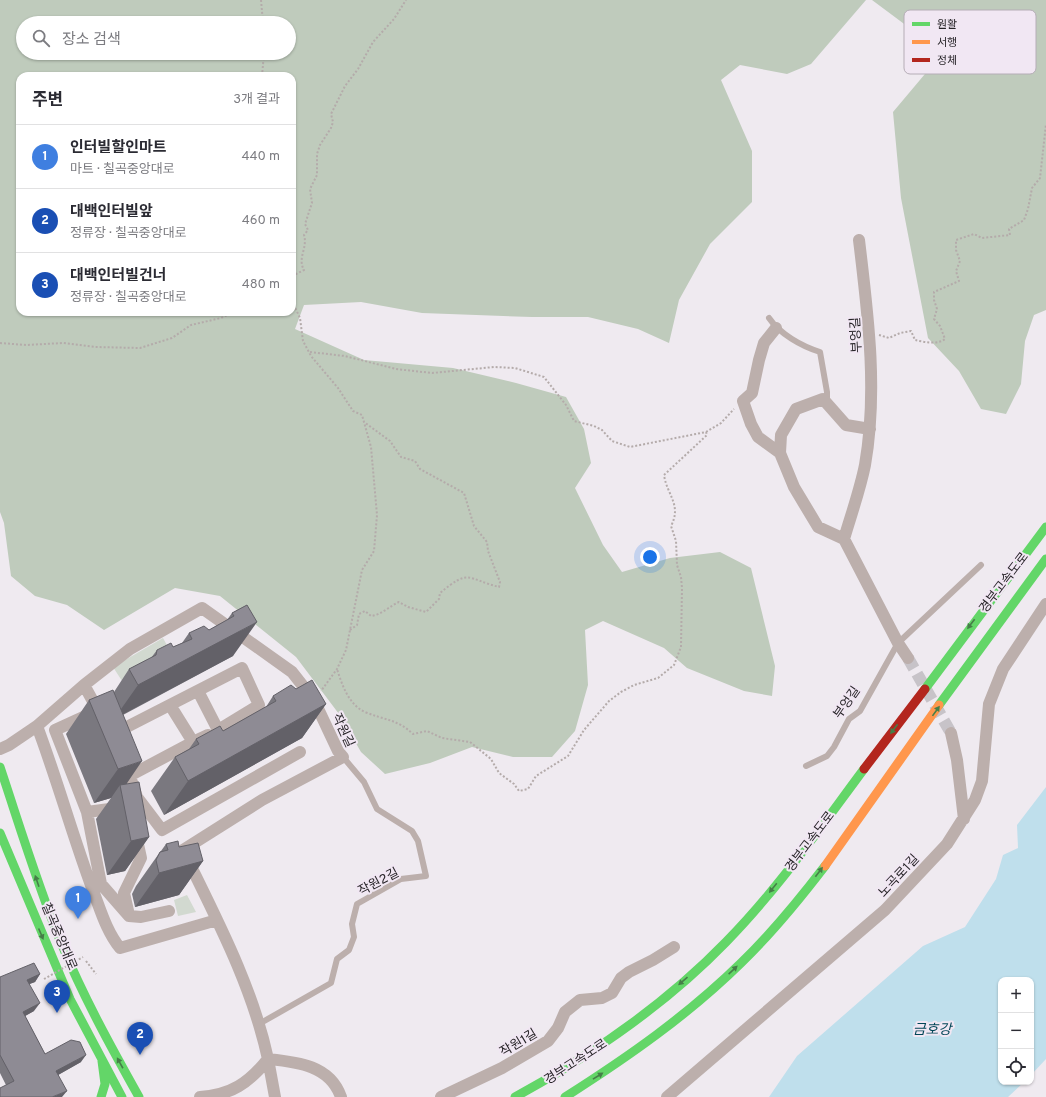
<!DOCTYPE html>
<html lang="ko">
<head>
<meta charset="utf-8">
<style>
  body { margin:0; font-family:Overpass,"Noto Sans KR",sans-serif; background:#f7f7f7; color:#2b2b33 }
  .controls { position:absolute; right:12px; bottom:12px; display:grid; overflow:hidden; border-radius:8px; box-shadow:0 1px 3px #0004 }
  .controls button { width:36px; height:36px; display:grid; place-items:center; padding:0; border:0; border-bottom:1px solid #e1e1e2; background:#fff; color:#2b2b33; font:20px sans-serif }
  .you { position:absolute; left:650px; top:557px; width:14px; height:14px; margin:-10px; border:3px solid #fff; border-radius:50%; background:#1a73e8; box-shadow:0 0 0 6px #1a73e833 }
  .badge { display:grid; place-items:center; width:26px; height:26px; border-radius:50%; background:#6e6a6f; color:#fff; font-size:13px; font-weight:700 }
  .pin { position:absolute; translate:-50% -33px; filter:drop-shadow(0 1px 2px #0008) }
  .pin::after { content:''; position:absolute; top:21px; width:14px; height:12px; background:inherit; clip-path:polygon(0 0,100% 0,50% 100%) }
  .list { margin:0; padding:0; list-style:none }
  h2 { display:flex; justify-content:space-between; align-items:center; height:52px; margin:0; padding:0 16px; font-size:17px }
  h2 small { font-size:13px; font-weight:400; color:#7c7c81 }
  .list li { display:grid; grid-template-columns:26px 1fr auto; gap:12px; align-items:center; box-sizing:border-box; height:64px; padding:0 16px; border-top:1px solid #e1e1e2 }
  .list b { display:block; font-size:15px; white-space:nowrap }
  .list p { margin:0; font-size:13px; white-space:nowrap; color:#7c7c81 }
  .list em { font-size:13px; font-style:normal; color:#7c7c81 }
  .icon { flex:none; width:22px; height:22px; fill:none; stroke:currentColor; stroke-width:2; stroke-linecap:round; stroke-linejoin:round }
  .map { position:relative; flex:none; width:1046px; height:1097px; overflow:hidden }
  .search { position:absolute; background:#fff; box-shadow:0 1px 3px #0004; left:16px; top:16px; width:280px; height:44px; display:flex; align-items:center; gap:10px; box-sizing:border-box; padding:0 14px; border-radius:22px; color:#7c7c81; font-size:15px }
  .panel { position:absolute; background:#fff; box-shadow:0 1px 3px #0004; left:16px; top:72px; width:280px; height:244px; border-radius:12px }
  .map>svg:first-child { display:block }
  .green { fill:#d2d9d0 }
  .forest { fill:#bfcbbc; fill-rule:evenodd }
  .water { fill:#bfdfec }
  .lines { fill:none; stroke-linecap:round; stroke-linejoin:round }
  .street-tunnel { stroke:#c7c3c8; stroke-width:12; stroke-dasharray:12 6; stroke-linecap:butt }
  .path { stroke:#b4abaa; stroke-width:2; stroke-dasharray:2 2; stroke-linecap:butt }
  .lane { stroke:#bcafac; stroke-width:6 }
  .street { stroke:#bcafac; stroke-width:12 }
  .fast { stroke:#63d668; stroke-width:9 }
  .slow { stroke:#ff974d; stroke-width:9 }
  .jam { stroke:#b3261e; stroke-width:9 }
  .path-bridge { stroke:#b4abaa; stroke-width:2; stroke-dasharray:2 2; stroke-linecap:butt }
  .wall { fill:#7a787f }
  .shaded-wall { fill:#636168 }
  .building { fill:#8e8b94; stroke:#636168 }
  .oneway { fill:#467e48 }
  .labels { text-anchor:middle; stroke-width:4; stroke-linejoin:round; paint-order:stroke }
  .street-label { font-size:13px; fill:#282529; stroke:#f1e7f3 }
  .water-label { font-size:14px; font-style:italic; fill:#004557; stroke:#f1e7f3 }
  .key { fill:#f1e7f3; stroke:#b5adb6; stroke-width:1 }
  .key-label { font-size:11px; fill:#282529 }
</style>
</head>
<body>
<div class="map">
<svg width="1046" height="1097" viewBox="0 0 1046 1097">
  <rect width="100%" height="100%" fill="#efeaf0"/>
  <path class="green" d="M 163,638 L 173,656 L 124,684 L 113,667 Z
    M 187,895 L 196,912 L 178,916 L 174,900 Z"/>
  <path class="forest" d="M 0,0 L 866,0 L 811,64 L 787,74 L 740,65 L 721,80 L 752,151 L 752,202 L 710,244 L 679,300 L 669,343 L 638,329 L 588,317 L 532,317 L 422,313 L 361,302 L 304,305 L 295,329 L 364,360 L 453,368 L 516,383 L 566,397 L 584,429 L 591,463 L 575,488 L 603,545 L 622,572 L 670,558 L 720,552 L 751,568 L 775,666 L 772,696 L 744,691 L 687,668 L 664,648 L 603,621 L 585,630 L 588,685 L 575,731 L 552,757 L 513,757 L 472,747 L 430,763 L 385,774 L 361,752 L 339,714 L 296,657 L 220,596 L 175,588 L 104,630 L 67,605 L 35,596 L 11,576 L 4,523 L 0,512 ZM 23,23 L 289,23 L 289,53 L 23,53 ZM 20,76 L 292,76 L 292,312 L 20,312 Z
    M 872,0 L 1046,0 L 1046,310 L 1034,315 L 1025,341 L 1021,384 L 1006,414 L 981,409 L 959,371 L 928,338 L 901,198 L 893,112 L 930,68 L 923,38 Z"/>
  <path class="water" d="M 1046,787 L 1046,1059 L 1031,1075 L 1031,980 L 1001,980 L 1001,1082 L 1024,1082 L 1008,1097 L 769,1097 L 797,1056 L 923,946 L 965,927 L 996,879 L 1003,855 L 1018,848 L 1017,825 Z"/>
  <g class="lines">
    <path class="street-tunnel" d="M 908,658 L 951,733"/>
    <path class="path" d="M 261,0 L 263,23
      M 262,76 L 264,53
      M 292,272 L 296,274 L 304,270 C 297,258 308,248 304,235 L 308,230 L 305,224 L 312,203 L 310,189 L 317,175 L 317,154 L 320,145 L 331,128 L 333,122 L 331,114 L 345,86 L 358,69 L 373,42 L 394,19 L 406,0
      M 292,301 L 300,318 L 303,341 L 311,356 L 338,388 L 353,411 L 362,415 L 371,447 L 377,515 L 374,551 L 362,570 L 346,650 L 337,669 L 321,691
      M 879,335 L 889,338 L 900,333 L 911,331 L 915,340 C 924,342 938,345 945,339 L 940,326 L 934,319 L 937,309 L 934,300 L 934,292 L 959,281 L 956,271 L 960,261 L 956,250 L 956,240 L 974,234 L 982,238 L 1010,235 L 1009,229 L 1024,220 L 1028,209 L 1032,188 L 1040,178 L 1046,124
      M 0,343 L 26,345 L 63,343 L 95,347 L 140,348 L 172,338 L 191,325 L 221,318 L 234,312
      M 310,352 L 345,356 L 396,369 L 432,373 L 494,367 L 515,368 L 544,377 L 566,405 L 574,421 L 594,426 L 602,430 L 612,441 L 630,447 L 706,432 L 707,435 L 664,475 C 667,495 682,505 671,526 L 676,541 L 677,565 L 681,577 L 682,588 L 681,647 L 674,665 L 658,678 L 634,685 L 621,692 L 609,701 L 584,730 L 568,756 L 536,776 L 528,789 L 519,791 L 514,784 L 499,773 L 491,759 L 470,742 L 442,738 L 427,731 L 413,734 C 397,719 384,720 365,712 C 349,705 342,685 337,669
      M 706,432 L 721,423 L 734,409
      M 350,630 L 357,625 L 359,614 L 365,611 L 371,616 C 381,615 390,606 399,602 L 408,607 L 426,612 L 439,599 L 440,593 C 470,568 467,579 499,587 L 500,582 L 488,551 L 487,542 L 474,526 L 464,493 L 420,469 L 415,461 L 401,457 L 390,441 L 364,422
      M 86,961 L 96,974"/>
    <path class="lane" d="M 769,318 C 780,334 801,346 820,352 L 827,392 L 827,402
      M 806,766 L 827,756 L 834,747 L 849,719 L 860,711 L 898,643 L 981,565
      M 259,1024 L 331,983 L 337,959 L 349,950 L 354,937 L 352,924 L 357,904 L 401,879 L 426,876 L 418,841 L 412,831 L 377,809 L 364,782 L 343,757"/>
    <path class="street" d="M 776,328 L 764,343 L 759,360 L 752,393 L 743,401 L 751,424 L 758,437 L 780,453 L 794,487 L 818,527 L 844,539 L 898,643 L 908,658
      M 780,453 L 781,435 L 796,409 L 823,399 L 846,425 L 870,429
      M 844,539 C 851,515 860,490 865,465 C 878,391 868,315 859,240
      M 84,685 L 100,714
      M 170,705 L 193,742 L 208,735
      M 37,726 C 57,779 72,834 92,888 C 100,908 106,931 120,948 L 217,920
      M 115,733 L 242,668 L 259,705 L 218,730 L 198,691
      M 951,733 L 957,760 L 964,819
      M 0,749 L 9,745 L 37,726 L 84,685 L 130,649 L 202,608 L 292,672 L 314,700 L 338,751 L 343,757 L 262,800 L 183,850 C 216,918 252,985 268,1059 C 249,1083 231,1095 200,1097
      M 125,762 L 137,797 L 162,830 L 300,752
      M 131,775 L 193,742
      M 117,808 L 87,812 L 101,884 L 129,916 L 141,917 L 169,911
      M 87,812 L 55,730 L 90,714
      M 129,915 L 124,893 L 141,858 L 136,835
      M 275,1097 L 268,1059 C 297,1062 330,1065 341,1097
      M 441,1097 L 502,1068 L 548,1041 L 558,1028 L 565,1012 L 580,1000 L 602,998 L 612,993 L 621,978 L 629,972 L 653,960 L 674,947
      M 667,1097 L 885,910 L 947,844 L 975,800 L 982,781 L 989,704 L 1003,669 L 1046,604"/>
    <path class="fast" d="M 925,689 L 1046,527
      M 939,705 L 1046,559
      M 0,767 C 20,827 38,887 62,945 C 84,998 111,1047 139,1097
      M 0,833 L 70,999 L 122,1097
      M 101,1097 L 105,1084 L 102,1061
      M 515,1097 C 592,1055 665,1005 726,942 C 778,889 820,828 864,769
      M 565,1097 C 628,1057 688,1015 741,963 C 772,933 799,900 825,866"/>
    <path class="slow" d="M 825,866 L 939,705"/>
    <path class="jam" d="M 864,769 L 925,689"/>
    <path class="path-bridge" d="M 44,979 L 83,957"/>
  </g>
  <path class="wall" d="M 247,605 L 233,656 L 123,715 L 127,784 L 149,837 L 125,871 L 107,875 L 96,819 L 111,798 L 94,803 L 66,734 L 89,700 L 114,692 L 129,669 L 151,658 L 157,650 L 173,647 L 182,643 L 189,633 L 209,630 L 227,620 L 232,613 Z
    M 296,689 L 326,704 L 302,738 L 164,815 L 151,791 L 175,757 L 189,749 L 196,739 L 223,731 L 266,707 L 273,696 Z
    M 166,844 L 179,847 L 203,861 L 179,895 L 135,907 L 132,894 L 136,886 L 160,852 L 161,851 Z
    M 40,974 L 35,982 L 29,984 L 34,1011 L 25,1016 L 45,1054 L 81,1062 L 58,1075 L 6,1085 L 0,1073 L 0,977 Z"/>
  <path class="shaded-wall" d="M 257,622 L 233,656 L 114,719 L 138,685 Z
    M 326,704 L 302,738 L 164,815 L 188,781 Z
    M 142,761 L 121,792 L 120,785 L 111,798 L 94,803 L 118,769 Z
    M 149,837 L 125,871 L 107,875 L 131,841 Z
    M 203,861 L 179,895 L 135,907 L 159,873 Z
    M 40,974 L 35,982 L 22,987 L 27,980 Z
    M 40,1003 L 34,1011 L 18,1020 L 23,1012 Z
    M 86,1055 L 81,1062 L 51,1079 L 56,1071 Z
    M 67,1091 L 62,1097 L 52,1097 Z"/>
  <path class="building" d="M 247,605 L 257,622 L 138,685 L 129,669 L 156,655 L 157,650 L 171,643 L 173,647 L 192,639 L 189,633 L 204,626 L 209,630 L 234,616 L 232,613 Z
    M 312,680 L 326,704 L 188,781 L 175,757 L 199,744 L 196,739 L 220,726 L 223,731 L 276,701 L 273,696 L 291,685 L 296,689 Z
    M 113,690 L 142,761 L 118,769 L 89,700 Z
    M 139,782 L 149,837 L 131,841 L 120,785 Z
    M 178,841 L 179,847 L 198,843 L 203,861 L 159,873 L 156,860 L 160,852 L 168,850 L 166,844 Z
    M 34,963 L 40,974 L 27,980 L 40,1003 L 23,1012 L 45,1054 L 71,1040 L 80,1042 L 86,1055 L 56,1071 L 67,1091 L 52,1097 L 0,1097 L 0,1088 L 14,1081 L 0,1055 L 0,977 Z"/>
  <defs><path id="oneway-solid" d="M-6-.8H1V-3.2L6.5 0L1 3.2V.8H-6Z"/></defs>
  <g class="oneway">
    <use href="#oneway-solid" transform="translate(971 624) rotate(127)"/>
    <use href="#oneway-solid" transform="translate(936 711) rotate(-54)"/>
    <use href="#oneway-solid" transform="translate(894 729) rotate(127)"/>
    <use href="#oneway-solid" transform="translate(819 872) rotate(-53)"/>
    <use href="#oneway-solid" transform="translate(37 881) rotate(-109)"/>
    <use href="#oneway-solid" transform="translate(773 888) rotate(129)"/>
    <use href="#oneway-solid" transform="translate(41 934) rotate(67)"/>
    <use href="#oneway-solid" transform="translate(733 970) rotate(-43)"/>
    <use href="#oneway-solid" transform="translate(683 981) rotate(139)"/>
    <use href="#oneway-solid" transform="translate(120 1063) rotate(-119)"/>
    <use href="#oneway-solid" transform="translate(598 1076) rotate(-32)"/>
  </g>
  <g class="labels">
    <g class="street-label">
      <text transform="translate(855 335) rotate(-93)" y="5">부엉길</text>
      <text transform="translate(1003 582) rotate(-53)" y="5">경부고속도로</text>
      <text transform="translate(846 702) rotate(-55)" y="5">부엉길</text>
      <text transform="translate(344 730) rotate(65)" y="5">작원길</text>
      <text transform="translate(809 841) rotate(-53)" y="5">경부고속도로</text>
      <text transform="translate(898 875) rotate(-47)" y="5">노곡로1길</text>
      <text transform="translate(378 881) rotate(-28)" y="5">작원2길</text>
      <text transform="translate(60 936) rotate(67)" y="5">칠곡중앙대로</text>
      <text transform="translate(518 1042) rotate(-31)" y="5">작원1길</text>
      <text transform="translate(575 1061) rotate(-33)" y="5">경부고속도로</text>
    </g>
    <g class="water-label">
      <text x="932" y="1034">금호강</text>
    </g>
  </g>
  <rect x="904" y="10" width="132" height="64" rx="6" class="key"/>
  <rect x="912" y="22" width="18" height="4" fill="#63d668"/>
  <rect x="912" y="40" width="18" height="4" fill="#ff974d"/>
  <rect x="912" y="58" width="18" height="4" fill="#b3261e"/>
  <g class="key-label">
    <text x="937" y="28">원활</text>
    <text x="937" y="46">서행</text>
    <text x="937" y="64">정체</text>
  </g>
</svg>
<div class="controls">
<button>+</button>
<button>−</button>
<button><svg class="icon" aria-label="locate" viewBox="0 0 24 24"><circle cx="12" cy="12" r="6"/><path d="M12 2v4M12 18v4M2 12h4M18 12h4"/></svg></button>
</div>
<div class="you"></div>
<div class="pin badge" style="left:78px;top:919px;background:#3f7fe0">1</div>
<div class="pin badge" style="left:140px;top:1055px;background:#1a4fb4">2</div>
<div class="pin badge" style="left:57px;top:1013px;background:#1a4fb4">3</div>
<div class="search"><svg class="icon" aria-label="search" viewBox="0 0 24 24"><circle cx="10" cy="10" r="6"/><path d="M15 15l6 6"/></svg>장소 검색</div>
<section class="panel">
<h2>주변<small>3개 결과</small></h2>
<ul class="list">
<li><span class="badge" style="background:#3f7fe0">1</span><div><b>인터빌할인마트</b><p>마트 · 칠곡중앙대로</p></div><em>440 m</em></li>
<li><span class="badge" style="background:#1a4fb4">2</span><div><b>대백인터빌앞</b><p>정류장 · 칠곡중앙대로</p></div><em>460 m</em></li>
<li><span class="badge" style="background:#1a4fb4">3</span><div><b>대백인터빌건너</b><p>정류장 · 칠곡중앙대로</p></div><em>480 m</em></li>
</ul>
</section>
</div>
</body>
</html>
